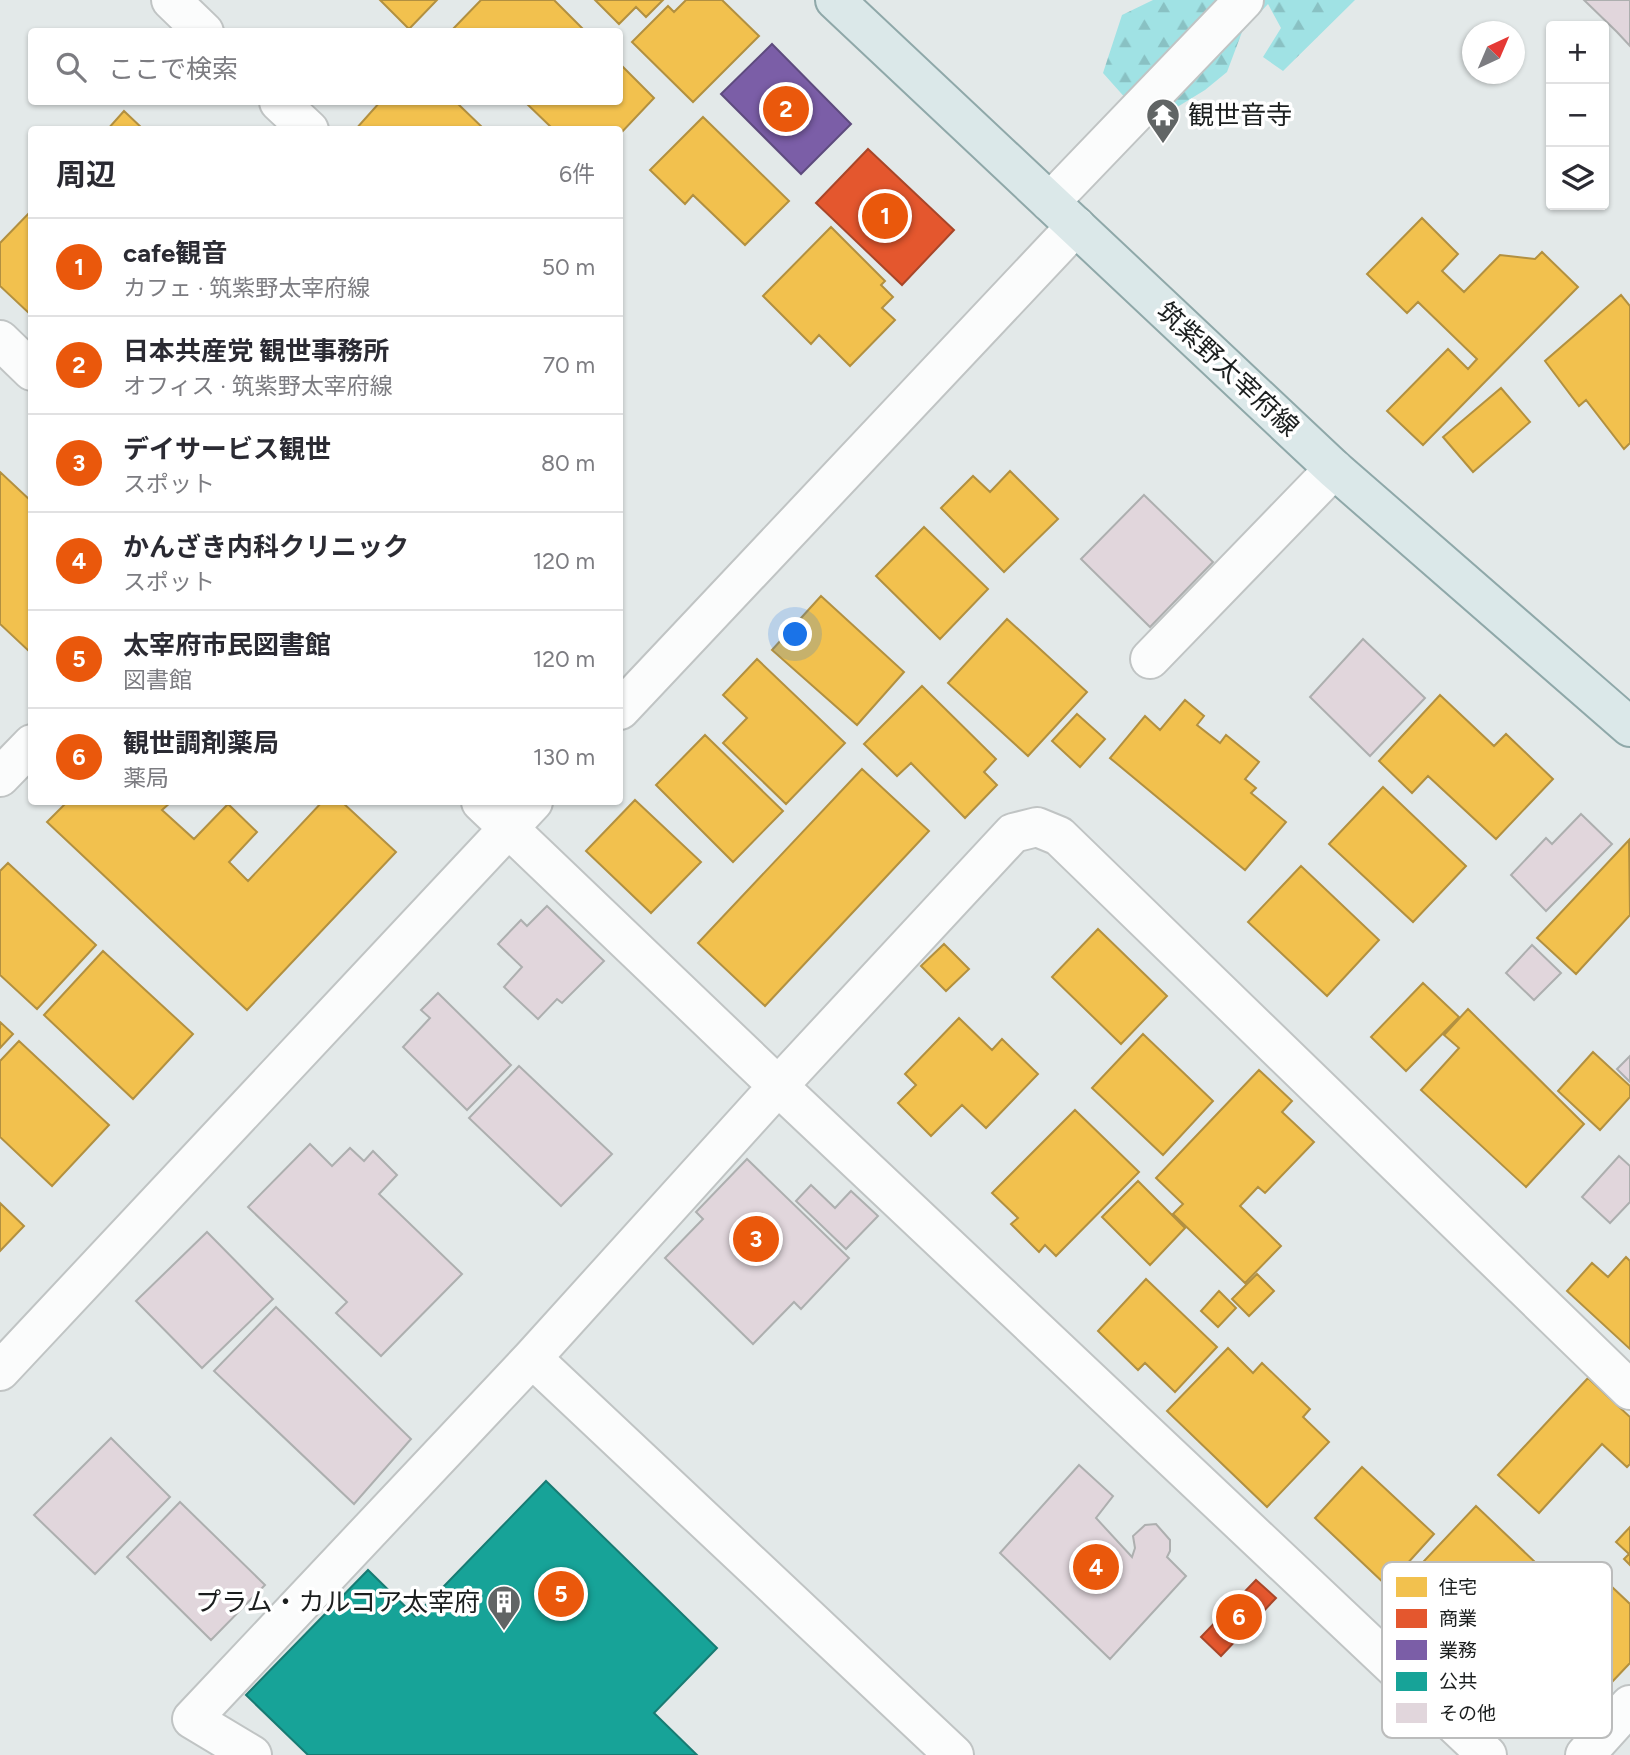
<!DOCTYPE html>
<html lang="ja">
<head>
<meta charset="utf-8">
<style>
  body { margin:0; font-family:Figtree,"Noto Sans JP",sans-serif; background:#f2f2f3; color:#2b2b33 }
  .controls { position:absolute; right:21px; top:21px; display:grid; overflow:hidden; border-radius:7px; box-shadow:0 2px 5px #0004 }
  .controls button { width:63px; height:63px; display:grid; place-items:center; padding:0; border:0; border-bottom:2px solid #e1e1e2; background:#fff; color:#2b2b33; font:35px sans-serif }
  .compass { position:absolute; left:1462px; top:21px; width:63px; height:63px; border-radius:50%; background:#fff; box-shadow:0 2px 5px #0004; rotate:44deg }
  .you { position:absolute; left:796px; top:635px; width:24px; height:24px; margin:-18px; border:5px solid #fff; border-radius:50%; background:#1a73e8; box-shadow:0 0 0 10px #1a73e833 }
  .badge { display:grid; place-items:center; width:46px; height:46px; border-radius:50%; background:#ea580c; color:#fff; font-size:23px; font-weight:700 }
  .pin { position:absolute; translate:-50% -50%; border:4px solid #fff; box-shadow:0 2px 7px #0006 }
  .list { margin:0; padding:0; list-style:none }
  h2 { display:flex; justify-content:space-between; align-items:center; height:91px; margin:0; padding:0 28px; font-size:30px }
  h2 small { font-size:23px; font-weight:400; color:#7c7c81 }
  .list li { display:grid; grid-template-columns:46px 1fr auto; gap:21px; align-items:center; box-sizing:border-box; height:98px; padding:0 28px; border-top:2px solid #e1e1e2 }
  .list b { display:block; font-size:26px; white-space:nowrap }
  .list p { margin:0; font-size:23px; white-space:nowrap; color:#7c7c81 }
  .list em { font-size:23px; font-style:normal; color:#7c7c81 }
  .icon { flex:none; width:38px; height:38px; fill:none; stroke:currentColor; stroke-width:2; stroke-linecap:round; stroke-linejoin:round }
  .map { position:relative; flex:none; width:1630px; height:1755px; overflow:hidden }
  .search { position:absolute; background:#fff; box-shadow:0 2px 5px #0004; left:28px; top:28px; width:595px; height:77px; display:flex; align-items:center; gap:18px; box-sizing:border-box; padding:0 24px; border-radius:7px; color:#7c7c81; font-size:26px }
  .panel { position:absolute; background:#fff; box-shadow:0 2px 5px #0004; left:28px; top:126px; width:595px; height:679px; border-radius:7px }
  .map>svg:first-child { display:block }
  .forest { fill:url(#forest-firs) }
  .homes { fill:#f2c14e; stroke:#b29040; stroke-width:2 }
  .shops { fill:#e4572e; stroke:#a84629; stroke-width:2 }
  .offices { fill:#7b5ea7; stroke:#5e4b7e; stroke-width:2 }
  .public { fill:#17a398; stroke:#187b73; stroke-width:2 }
  .building { fill:#e1d6dc; stroke:#adafaf; stroke-width:2 }
  .lines { fill:none; stroke-linecap:round; stroke-linejoin:round }
  .minor-casing { stroke:#c0c4c4; stroke-width:42 }
  .major-casing { stroke:#8fa8a9; stroke-width:42 }
  .minor { stroke:#fbfcfc; stroke-width:38 }
  .major { stroke:#dbe8e9; stroke-width:38 }
  .labels { text-anchor:middle; stroke-width:7; stroke-linejoin:round; paint-order:stroke }
  .poi-label { font-size:26px; fill:#1b1e1e; stroke:#fff; text-anchor:start }
  .street-label { font-size:26px; fill:#1b1e1e; stroke:#fff }
  .key { fill:#fff; stroke:#bbbcbc; stroke-width:2 }
  .key-label { font-size:19px; fill:#1b1e1e }
</style>
</head>
<body>
<div class="map">
<svg width="1630" height="1755" viewBox="0 0 1630 1755">
  <defs>
    <pattern id="forest-firs" width="22" height="20" patternUnits="userSpaceOnUse" patternTransform="scale(1.75)"><rect width="22" height="20" fill="#a0e2e4"/><path d="M5 1l3.5 6h-7zM16 11l3.5 6h-7z" fill="#89c1c3"/></pattern>
  </defs>
  <rect width="100%" height="100%" fill="#e3e9e9"/>
  <path class="forest" d="M 1153,0 L 1355,0 L 1283,71 L 1263,57 L 1281,28 L 1268,4 L 1242,32 L 1227,72 L 1205,90 L 1161,117 L 1128,101 L 1103,73 L 1122,15 Z"/>
  <path class="homes" d="M 380,0 L 437,0 L 409,29 Z
    M 481,0 L 554,0 L 586,32 L 453,32 L 452,30 Z
    M 595,0 L 663,0 L 646,17 L 636,7 L 619,24 Z
    M 686,0 L 722,0 L 759,36 L 693,102 L 632,42 L 668,6 L 674,12 Z
    M 620,64 L 654,98 L 620,134 L 620,130 L 554,130 L 525,102 L 620,102 Z
    M 380,102 L 456,102 L 485,130 L 355,130 Z
    M 124,111 L 144,130 L 107,130 Z
    M 703,117 L 789,201 L 745,245 L 693,195 L 685,204 L 650,170 Z
    M 32,210 L 32,316 L 0,286 L 0,243 Z
    M 1422,218 L 1458,254 L 1442,271 L 1464,292 L 1500,255 L 1535,259 L 1542,252 L 1578,287 L 1423,445 L 1387,411 L 1448,349 L 1468,369 L 1477,359 L 1418,302 L 1407,313 L 1367,274 Z
    M 831,227 L 885,281 L 881,285 L 893,297 L 882,308 L 895,320 L 850,366 L 819,335 L 811,344 L 763,296 Z
    M 1621,295 L 1630,306 L 1630,443 L 1624,449 L 1586,400 L 1579,406 L 1545,361 Z
    M 1501,388 L 1530,422 L 1473,472 L 1443,437 Z
    M 1010,471 L 1058,519 L 1004,572 L 941,508 L 973,476 L 990,492 Z
    M 0,472 L 32,502 L 32,654 L 0,624 Z
    M 924,527 L 988,589 L 940,639 L 876,576 Z
    M 821,596 L 904,672 L 857,725 L 772,650 Z
    M 1007,619 L 1087,692 L 1028,756 L 948,683 Z
    M 757,659 L 845,743 L 786,804 L 723,743 L 747,718 L 723,695 Z
    M 922,686 L 996,759 L 984,772 L 997,785 L 965,818 L 911,763 L 897,776 L 864,744 Z
    M 1440,695 L 1494,746 L 1506,734 L 1553,779 L 1496,839 L 1428,776 L 1412,793 L 1379,761 Z
    M 1185,700 L 1204,716 L 1197,725 L 1220,743 L 1226,735 L 1259,762 L 1245,779 L 1256,788 L 1251,793 L 1286,822 L 1245,870 L 1110,758 L 1145,716 L 1160,730 Z
    M 1077,714 L 1105,739 L 1080,767 L 1052,741 Z
    M 705,735 L 783,811 L 733,862 L 656,785 Z
    M 862,769 L 929,831 L 765,1006 L 698,943 Z
    M 1383,787 L 1466,866 L 1413,922 L 1329,844 Z
    M 635,800 L 701,862 L 651,913 L 586,851 Z
    M 67,802 L 171,802 L 162,810 L 194,839 L 228,804 L 257,832 L 229,862 L 248,881 L 322,802 L 342,802 L 396,852 L 247,1010 L 47,822 Z
    M 1629,840 L 1630,915 L 1576,974 L 1537,938 Z
    M 8,863 L 96,945 L 37,1009 L 0,975 L 0,871 Z
    M 1301,866 L 1379,940 L 1327,996 L 1248,922 Z
    M 1098,929 L 1167,996 L 1121,1044 L 1052,977 Z
    M 944,944 L 969,969 L 946,991 L 921,966 Z
    M 103,951 L 193,1034 L 133,1099 L 44,1015 Z
    M 1423,983 L 1459,1017 L 1406,1071 L 1371,1037 Z
    M 1468,1009 L 1584,1124 L 1526,1187 L 1421,1090 L 1459,1048 L 1444,1035 Z
    M 959,1018 L 992,1050 L 1002,1039 L 1038,1074 L 986,1128 L 962,1105 L 931,1136 L 898,1103 L 916,1085 L 905,1074 Z
    M 0,1022 L 13,1034 L 0,1048 Z
    M 1143,1034 L 1213,1101 L 1163,1155 L 1092,1088 Z
    M 19,1041 L 109,1125 L 52,1186 L 0,1137 L 0,1061 Z
    M 1593,1052 L 1630,1086 L 1630,1097 L 1600,1130 L 1558,1091 Z
    M 1259,1070 L 1292,1101 L 1282,1112 L 1314,1142 L 1265,1193 L 1258,1187 L 1240,1206 L 1281,1246 L 1245,1283 L 1173,1214 L 1183,1204 L 1156,1178 Z
    M 1075,1110 L 1139,1172 L 1056,1256 L 1045,1245 L 1039,1252 L 1011,1224 L 1018,1218 L 992,1193 Z
    M 1138,1181 L 1185,1228 L 1150,1265 L 1102,1217 Z
    M 0,1203 L 24,1226 L 0,1251 Z
    M 1626,1257 L 1630,1261 L 1630,1349 L 1567,1291 L 1592,1263 L 1608,1277 Z
    M 1257,1274 L 1274,1291 L 1249,1316 L 1232,1299 Z
    M 1146,1279 L 1217,1347 L 1175,1392 L 1145,1363 L 1138,1370 L 1098,1331 Z
    M 1219,1291 L 1236,1308 L 1218,1327 L 1201,1311 Z
    M 1228,1348 L 1253,1373 L 1262,1363 L 1310,1409 L 1303,1417 L 1329,1442 L 1267,1507 L 1167,1411 Z
    M 1588,1378 L 1630,1417 L 1630,1464 L 1627,1467 L 1602,1444 L 1539,1513 L 1498,1475 Z
    M 1362,1467 L 1434,1534 L 1387,1586 L 1315,1518 Z
    M 1476,1506 L 1556,1582 L 1514,1626 L 1491,1603 L 1484,1610 L 1463,1590 L 1443,1610 L 1409,1577 Z
    M 1630,1527 L 1630,1565 L 1624,1559 L 1629,1554 L 1616,1542 Z
    M 1593,1569 L 1630,1604 L 1630,1663 L 1611,1683 L 1545,1621 Z"/>
  <path class="shops" d="M 868,149 L 954,230 L 902,285 L 816,203 Z
    M 1256,1580 L 1276,1598 L 1221,1656 L 1201,1637 Z"/>
  <path class="offices" d="M 772,44 L 851,124 L 801,174 L 721,94 Z"/>
  <path class="public" d="M 546,1481 L 717,1648 L 654,1713 L 697,1755 L 308,1755 L 246,1695 L 368,1570 L 415,1616 Z"/>
  <path class="building" d="M 1584,0 L 1630,0 L 1630,46 L 1617,32 Z
    M 1144,495 L 1213,562 L 1150,627 L 1081,559 Z
    M 1363,639 L 1425,698 L 1370,756 L 1310,697 Z
    M 1581,814 L 1612,844 L 1546,911 L 1511,875 L 1546,838 L 1552,844 Z
    M 547,906 L 604,961 L 562,1003 L 557,999 L 538,1019 L 504,987 L 522,967 L 498,944 L 521,920 L 527,926 Z
    M 1532,945 L 1561,973 L 1534,1000 L 1506,973 Z
    M 438,993 L 511,1065 L 467,1110 L 403,1047 L 430,1018 L 421,1010 Z
    M 1630,1056 L 1630,1082 L 1617,1069 Z
    M 519,1066 L 612,1154 L 561,1206 L 469,1118 Z
    M 310,1144 L 332,1166 L 350,1148 L 364,1161 L 373,1151 L 397,1175 L 379,1194 L 462,1274 L 381,1356 L 336,1313 L 347,1302 L 248,1207 Z
    M 1619,1156 L 1630,1166 L 1630,1202 L 1610,1223 L 1582,1197 Z
    M 747,1159 L 849,1258 L 801,1309 L 794,1302 L 753,1344 L 665,1258 L 703,1219 L 696,1212 Z
    M 811,1185 L 835,1208 L 851,1191 L 878,1216 L 846,1249 L 796,1201 Z
    M 207,1232 L 273,1299 L 202,1368 L 136,1301 Z
    M 276,1307 L 411,1439 L 354,1504 L 214,1371 Z
    M 111,1438 L 170,1497 L 95,1574 L 34,1515 Z
    M 1079,1465 L 1113,1496 L 1096,1518 L 1132,1557 L 1135,1548 L 1133,1536 L 1145,1525 L 1156,1524 L 1170,1540 L 1170,1551 L 1167,1557 L 1186,1576 L 1110,1659 L 1000,1553 Z
    M 180,1502 L 265,1585 L 211,1640 L 127,1557 Z"/>
  <g class="lines">
    <g class="minor-casing">
      <path id="minor" d="M 171,0 L 204,32
        M 279,102 L 309,130
        M 1050,202 L 1244,0
        M 0,340 L 32,371
        M 1150,659 L 1334,469
        M 620,710 L 1076,226
        M 0,777 L 32,744
        M 481,802 L 778,1086 L 1487,1755
        M 532,1358 L 954,1755
        M 0,1371 L 533,802
        M 252,1755 L 192,1719 L 532,1358 L 778,1086 L 1013,833 L 1037,827 L 1059,836 L 1630,1390
        M 1585,1755 L 1630,1705"/>
    </g>
    <g class="major-casing">
      <path id="major" d="M 835,0 L 1334,469 L 1630,727"/>
    </g>
    <use href="#minor" class="minor"/>
    <use href="#major" class="major"/>
  </g>
  <defs>
    <g id="temple-pin" transform="scale(1.75)"><path d="M0 17L-7.5 6A9.5 9.5 0 1 1 7.5 6Z" fill="#616565" stroke="#fff"/><path d="M0-6L5-2H3V0L6.5 2.5H4V6H1.5V3h-3V6H-4V2.5H-6.5L-3 0V-2H-5Z" fill="#fff"/></g>
    <g id="building-pin" transform="scale(1.75)"><path d="M0 17L-7.5 6A9.5 9.5 0 1 1 7.5 6Z" fill="#616565" stroke="#fff"/><path d="M-4-6H4V6H1V3H-1V6H-4ZM-2.5-4.3h1.7v1.8h-1.7ZM.8-4.3h1.7v1.8H.8ZM-2.5-1h1.7V.8h-1.7ZM.8-1h1.7V.8H.8Z" fill="#fff"/></g>
  </defs>
  <g fill-rule="evenodd">
    <use href="#temple-pin" x="1163" y="115"/>
    <use href="#building-pin" x="504" y="1602"/>
  </g>
  <g class="labels">
    <g class="poi-label">
      <text x="1188" y="124">観世音寺</text>
      <text x="480" y="1611" text-anchor="end">プラム・カルコア太宰府</text>
    </g>
    <g class="street-label">
      <text transform="translate(1228 369) rotate(43)" y="9">筑紫野太宰府線</text>
    </g>
  </g>
  <rect x="1382" y="1562" width="230" height="176" rx="10" class="key"/>
  <rect x="1396" y="1577" width="31" height="20" fill="#f2c14e"/>
  <rect x="1396" y="1609" width="31" height="19" fill="#e4572e"/>
  <rect x="1396" y="1640" width="31" height="20" fill="#7b5ea7"/>
  <rect x="1396" y="1672" width="31" height="19" fill="#17a398"/>
  <rect x="1396" y="1703" width="31" height="20" fill="#e1d6dc"/>
  <g class="key-label">
    <text x="1439" y="1594">住宅</text>
    <text x="1439" y="1625">商業</text>
    <text x="1439" y="1657">業務</text>
    <text x="1439" y="1688">公共</text>
    <text x="1439" y="1720">その他</text>
  </g>
</svg>
<div class="controls">
<button>+</button>
<button>−</button>
<button><svg class="icon" aria-label="layers" viewBox="0 0 24 24"><path d="M12 4l9 5-9 5-9-5zM3 14l9 5 9-5"/></svg></button>
</div>
<svg class="compass" viewBox="-18 -18 36 36"><path d="M0-13l5 13h-10z" fill="#e53935"/><path d="M0 13l5-13h-10z" fill="#7c7c81"/></svg>
<div class="you"></div>
<div class="pin badge" style="left:885px;top:216px">1</div>
<div class="pin badge" style="left:786px;top:109px">2</div>
<div class="pin badge" style="left:756px;top:1239px">3</div>
<div class="pin badge" style="left:1096px;top:1567px">4</div>
<div class="pin badge" style="left:561px;top:1594px">5</div>
<div class="pin badge" style="left:1239px;top:1617px">6</div>
<div class="search"><svg class="icon" aria-label="search" viewBox="0 0 24 24"><circle cx="10" cy="10" r="6"/><path d="M15 15l6 6"/></svg>ここで検索</div>
<section class="panel">
<h2>周辺<small>6件</small></h2>
<ul class="list">
<li><span class="badge">1</span><div><b>cafe観音</b><p>カフェ · 筑紫野太宰府線</p></div><em>50 m</em></li>
<li><span class="badge">2</span><div><b>日本共産党 観世事務所</b><p>オフィス · 筑紫野太宰府線</p></div><em>70 m</em></li>
<li><span class="badge">3</span><div><b>デイサービス観世</b><p>スポット</p></div><em>80 m</em></li>
<li><span class="badge">4</span><div><b>かんざき内科クリニック</b><p>スポット</p></div><em>120 m</em></li>
<li><span class="badge">5</span><div><b>太宰府市民図書館</b><p>図書館</p></div><em>120 m</em></li>
<li><span class="badge">6</span><div><b>観世調剤薬局</b><p>薬局</p></div><em>130 m</em></li>
</ul>
</section>
</div>
</body>
</html>
